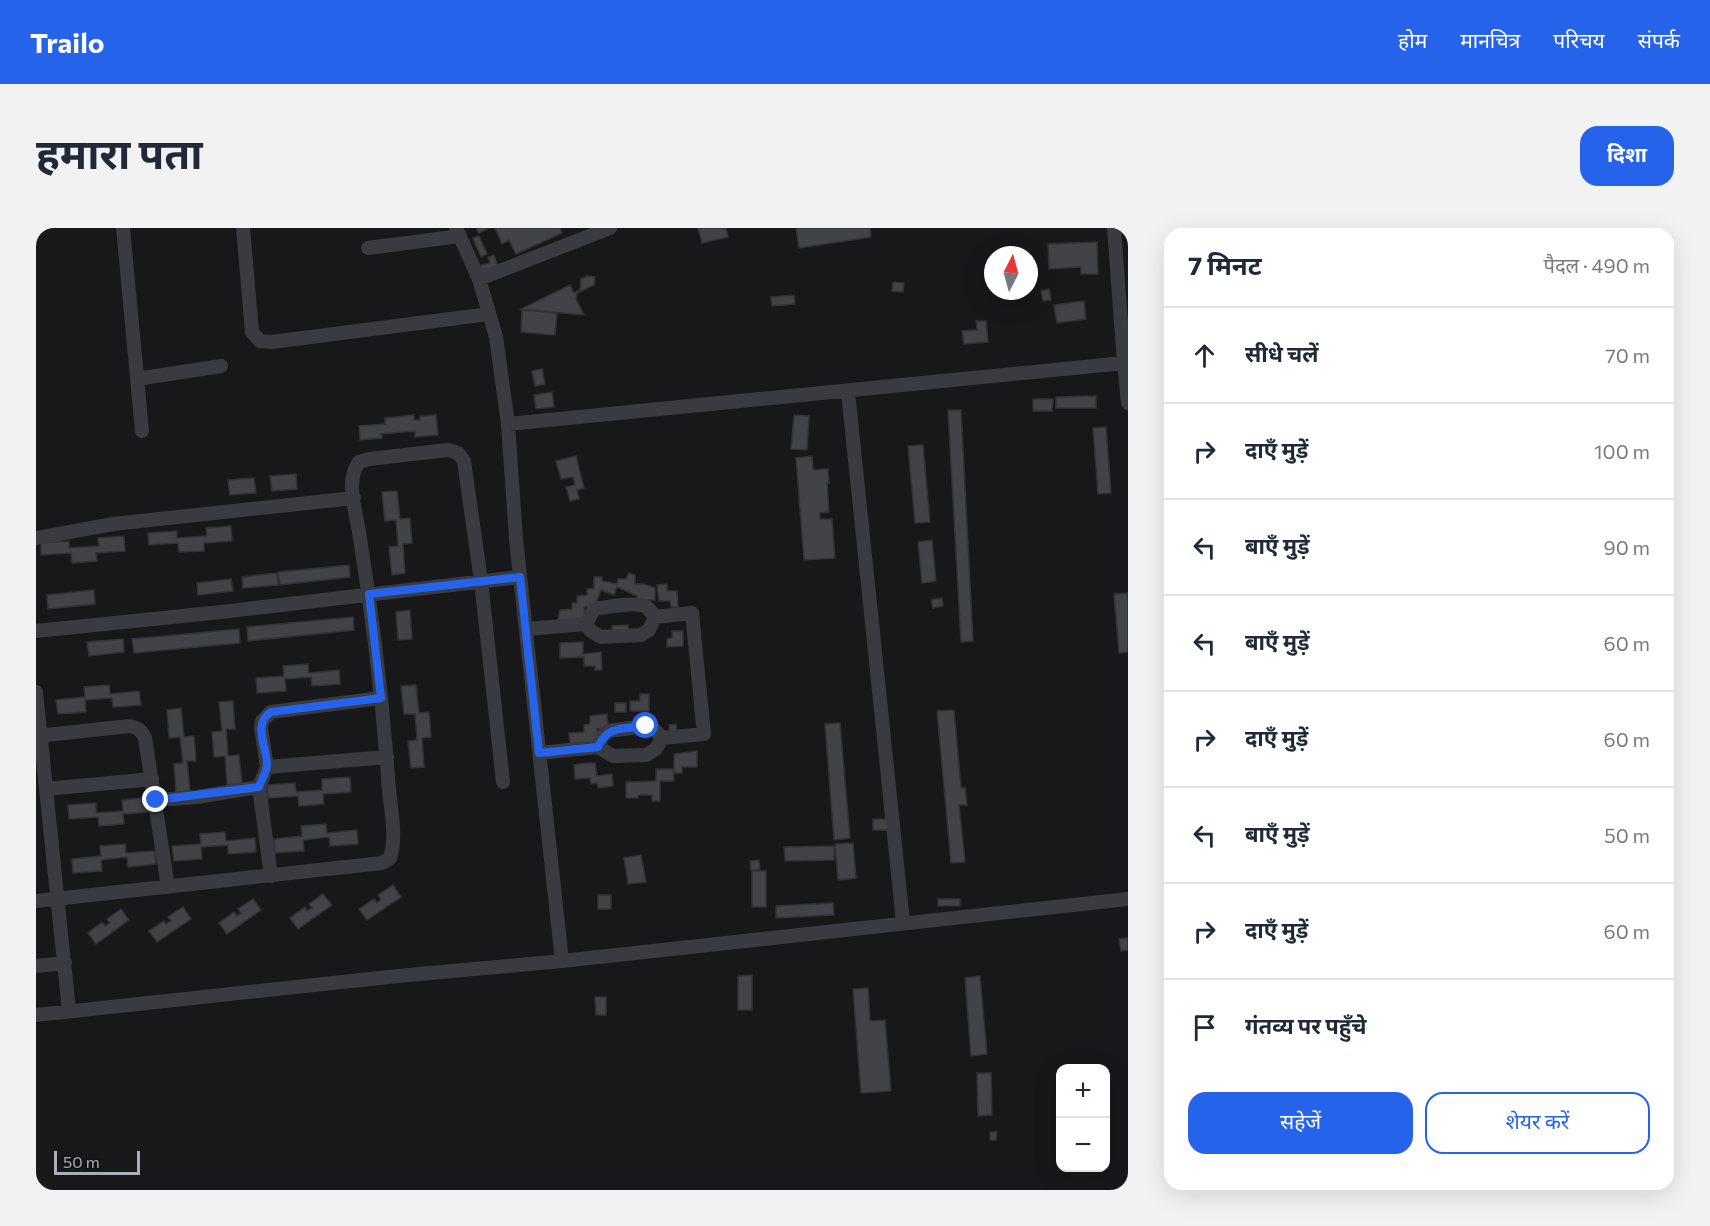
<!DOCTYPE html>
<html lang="hi">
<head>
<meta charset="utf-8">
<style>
  body { margin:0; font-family:Commissioner,"Noto Sans Devanagari",sans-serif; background:#f2f2f3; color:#1f2937 }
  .controls { position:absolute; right:18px; bottom:18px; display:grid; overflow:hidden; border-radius:12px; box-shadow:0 6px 24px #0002 }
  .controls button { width:54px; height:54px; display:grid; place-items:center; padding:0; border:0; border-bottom:2px solid #e0e1e3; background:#fff; color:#1f2937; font:30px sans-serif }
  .compass { position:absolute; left:948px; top:18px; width:54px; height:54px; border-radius:50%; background:#fff; box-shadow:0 6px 24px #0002; rotate:6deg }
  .scale { position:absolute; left:18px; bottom:15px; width:86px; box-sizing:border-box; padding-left:6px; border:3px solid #a9aeba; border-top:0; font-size:16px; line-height:21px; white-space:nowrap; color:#a9aeba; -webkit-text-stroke:4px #131315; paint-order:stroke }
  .stop { position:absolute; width:18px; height:18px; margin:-14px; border:4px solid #2563eb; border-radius:50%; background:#fff }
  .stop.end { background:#2563eb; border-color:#fff; box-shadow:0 2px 6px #0008 }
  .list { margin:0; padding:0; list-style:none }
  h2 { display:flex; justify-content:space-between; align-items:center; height:78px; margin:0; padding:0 24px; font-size:26px }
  h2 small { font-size:20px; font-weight:400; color:#747a83 }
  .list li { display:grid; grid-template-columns:39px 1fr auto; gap:18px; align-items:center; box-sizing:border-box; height:96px; padding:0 24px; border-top:2px solid #e0e1e3 }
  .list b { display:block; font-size:22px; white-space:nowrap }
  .list em { font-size:20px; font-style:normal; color:#747a83 }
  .actions { display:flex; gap:12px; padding:18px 24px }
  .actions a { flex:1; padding:14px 0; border:2px solid #2563eb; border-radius:18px; text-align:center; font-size:21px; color:#2563eb }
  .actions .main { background:#2563eb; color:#fff }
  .icon { flex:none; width:33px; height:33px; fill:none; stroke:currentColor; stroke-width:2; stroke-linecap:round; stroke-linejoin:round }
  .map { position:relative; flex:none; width:1092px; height:962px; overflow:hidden; border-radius:18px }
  header { display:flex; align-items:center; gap:36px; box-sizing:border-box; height:84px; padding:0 30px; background:#2563eb; color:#fff }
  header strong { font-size:28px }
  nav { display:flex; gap:33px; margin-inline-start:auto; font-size:21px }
  .intro { display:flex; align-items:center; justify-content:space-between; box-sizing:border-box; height:144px; padding:0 36px }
  h1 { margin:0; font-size:42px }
  .button { padding:15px 27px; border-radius:18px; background:#2563eb; color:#fff; font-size:21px; font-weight:700 }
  main { display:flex; gap:36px; padding:0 36px }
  aside { flex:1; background:#fff; border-radius:18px; box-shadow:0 6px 24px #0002 }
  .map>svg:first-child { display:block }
  .building { fill:#424347; stroke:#323136; stroke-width:1.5 }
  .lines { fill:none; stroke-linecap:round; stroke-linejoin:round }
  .minor { stroke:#3a3b41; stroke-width:14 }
  .route { stroke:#2563eb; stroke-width:8 }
</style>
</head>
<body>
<header>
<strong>Trailo</strong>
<nav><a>होम</a><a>मानचित्र</a><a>परिचय</a><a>संपर्क</a></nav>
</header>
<div class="intro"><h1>हमारा पता</h1><a class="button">दिशा</a></div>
<main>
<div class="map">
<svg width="1092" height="962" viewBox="0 0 1092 962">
  <rect width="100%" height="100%" fill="#18181a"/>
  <path class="building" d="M 440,0 L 453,0 L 443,5 Z
    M 459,0 L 524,0 L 526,5 L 480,26 L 473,12 L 466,16 Z
    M 662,0 L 690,0 L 692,9 L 666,15 Z
    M 760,0 L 834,0 L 835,9 L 763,20 Z
    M 443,8 L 451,26 L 445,29 L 437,10 Z
    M 1061,14 L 1062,46 L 1045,46 L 1045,39 L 1013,41 L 1012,16 Z
    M 458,27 L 462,39 L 446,43 L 445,37 L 454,35 L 452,29 Z
    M 551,48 L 559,49 L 558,57 L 541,65 L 540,71 L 548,87 L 485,81 L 534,57 L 538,65 L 544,62 L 545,51 Z
    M 857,54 L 868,55 L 867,64 L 856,63 Z
    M 1013,61 L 1015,72 L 1007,73 L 1005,63 Z
    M 758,67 L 759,76 L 736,78 L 735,69 Z
    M 1048,73 L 1050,91 L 1021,95 L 1018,77 Z
    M 486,82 L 521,85 L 519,107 L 485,104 Z
    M 940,93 L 950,93 L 952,114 L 928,116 L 926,103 L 941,102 Z
    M 506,141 L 509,156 L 499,158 L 496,143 Z
    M 516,164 L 518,179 L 500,181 L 498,167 Z
    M 1060,168 L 1060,180 L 1020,180 L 1020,169 Z
    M 997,171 L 1017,171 L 1016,183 L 997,183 Z
    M 912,182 L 925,182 L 937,413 L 925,414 Z
    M 378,187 L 378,192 L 384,192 L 384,188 L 400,187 L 402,207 L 379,209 L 379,203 L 345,206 L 346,210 L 324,212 L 323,198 L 349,196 L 349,190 Z
    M 758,187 L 773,188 L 771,222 L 755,221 Z
    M 1070,199 L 1075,265 L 1062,266 L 1057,200 Z
    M 887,217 L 894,294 L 879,295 L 872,218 Z
    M 540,228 L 548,260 L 541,262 L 543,271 L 534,273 L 530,259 L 539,257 L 537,249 L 525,251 L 520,233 Z
    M 776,228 L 777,242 L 792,241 L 793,255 L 791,255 L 793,284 L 784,285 L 784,291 L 796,291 L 799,330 L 768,332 L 760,230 Z
    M 260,246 L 261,261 L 236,263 L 234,248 Z
    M 218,250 L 220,265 L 194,267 L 192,252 Z
    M 361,263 L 364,291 L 374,290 L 376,315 L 367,316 L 369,345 L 356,347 L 353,319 L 362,318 L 360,292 L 349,293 L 346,264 Z
    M 195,298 L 196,313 L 168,315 L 168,323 L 143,324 L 142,315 L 113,317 L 112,305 L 141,303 L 141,310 L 171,308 L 170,300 Z
    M 88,308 L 89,323 L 60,325 L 61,333 L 36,335 L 35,325 L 5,327 L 5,315 L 33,313 L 33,320 L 63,318 L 62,310 Z
    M 896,312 L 900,353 L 886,355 L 882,314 Z
    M 313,337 L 314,349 L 244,357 L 242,344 Z
    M 241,345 L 242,357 L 207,360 L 206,349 Z
    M 593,345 L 599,347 L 599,356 L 608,356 L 619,360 L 619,372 L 602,372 L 601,368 L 581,359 L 578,367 L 565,362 L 559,378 L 548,379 L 549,396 L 521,396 L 524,382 L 536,381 L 536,375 L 541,375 L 541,368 L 551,367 L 551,361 L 558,361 L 558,349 L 566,349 L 566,353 L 581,356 L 582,351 L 590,351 Z
    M 195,351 L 197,363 L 162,367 L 161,355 Z
    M 631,356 L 631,363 L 641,363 L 642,379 L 635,379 L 634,373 L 623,373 L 621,357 Z
    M 58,362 L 59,376 L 12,381 L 11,367 Z
    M 1092,365 L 1092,424 L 1083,425 L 1078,366 Z
    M 906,370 L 907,378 L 897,380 L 895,372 Z
    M 374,382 L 376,411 L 362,412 L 360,384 Z
    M 317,389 L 318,402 L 212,413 L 211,399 Z
    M 592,397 L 593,405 L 577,406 L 576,398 Z
    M 203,401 L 204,415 L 98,425 L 96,411 Z
    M 636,403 L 647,403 L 647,418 L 631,419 L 631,411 L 636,410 Z
    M 87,411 L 88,424 L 53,428 L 51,414 Z
    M 547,414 L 547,426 L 565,424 L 566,442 L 559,442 L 559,438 L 548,438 L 548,429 L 524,430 L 524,415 Z
    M 272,436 L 273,445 L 303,442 L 304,456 L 276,458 L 275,449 L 249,451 L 250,463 L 221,465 L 220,450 L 248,448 L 247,438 Z
    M 73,457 L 74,466 L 103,463 L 105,477 L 77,479 L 76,470 L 49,472 L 50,484 L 22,486 L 20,472 L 49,469 L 48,459 Z
    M 380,457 L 383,485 L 393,484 L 395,509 L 386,510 L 388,539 L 375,540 L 372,513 L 381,512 L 379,486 L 368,486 L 365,458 Z
    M 604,466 L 613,466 L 613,483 L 594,483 L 594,473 L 604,473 Z
    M 197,473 L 199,501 L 190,501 L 192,528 L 203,527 L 206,555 L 191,557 L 189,528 L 178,529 L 176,504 L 186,503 L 183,474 Z
    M 579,475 L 590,475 L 590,484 L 579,484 Z
    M 145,480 L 148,509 L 158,508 L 160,533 L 151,533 L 154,563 L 140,564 L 138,536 L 147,535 L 144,509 L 133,510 L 131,482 Z
    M 918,482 L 925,560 L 929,560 L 931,577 L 923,577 L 929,634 L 915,635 L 901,483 Z
    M 571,486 L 572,500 L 561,501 L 563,516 L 534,516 L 533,505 L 548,504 L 548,497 L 554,496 L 554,488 Z
    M 804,495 L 814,610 L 798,612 L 789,496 Z
    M 640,496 L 641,506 L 634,507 L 633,497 Z
    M 661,523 L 661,539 L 646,539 L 646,545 L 638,545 L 638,526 Z
    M 550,535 L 559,535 L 561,548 L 576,546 L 577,558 L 562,560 L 561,555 L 555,556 L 554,550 L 539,551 L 538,537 Z
    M 620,541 L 637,541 L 638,553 L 624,553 L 624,573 L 616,573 L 616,567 L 602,567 L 602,570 L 590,570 L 590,554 L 620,553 Z
    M 314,549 L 315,564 L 287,566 L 288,576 L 263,578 L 262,568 L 232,570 L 231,557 L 259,555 L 260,564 L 286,562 L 286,551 Z
    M 115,569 L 116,584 L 87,586 L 88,596 L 63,598 L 62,589 L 33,591 L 32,577 L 60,575 L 60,585 L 87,583 L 86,572 Z
    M 837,591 L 851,591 L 851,602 L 837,602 Z
    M 290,596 L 291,605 L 321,602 L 322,616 L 294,618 L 293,609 L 267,612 L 268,623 L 239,625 L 238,611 L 266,608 L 265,598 Z
    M 189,604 L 190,613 L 219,610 L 220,624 L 192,626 L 192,617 L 165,619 L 166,631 L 138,633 L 136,618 L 165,616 L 164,606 Z
    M 817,615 L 820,650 L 802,652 L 799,616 Z
    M 89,616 L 90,625 L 119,623 L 120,636 L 92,639 L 91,629 L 65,632 L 66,643 L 37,645 L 36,631 L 65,628 L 64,618 Z
    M 798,618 L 798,632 L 749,633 L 748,619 Z
    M 605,627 L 610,654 L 592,656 L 588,630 Z
    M 723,632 L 724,641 L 715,642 L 714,633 Z
    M 716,643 L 730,643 L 730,679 L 716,679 Z
    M 357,657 L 365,669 L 331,692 L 323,681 L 338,671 L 341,675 L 345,671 L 342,667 Z
    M 287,666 L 296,677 L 262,701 L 254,690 L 269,679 L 271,683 L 276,680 L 273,676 Z
    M 562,667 L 575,667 L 575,681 L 562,681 Z
    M 217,671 L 225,682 L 191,706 L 183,695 L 198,684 L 201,688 L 205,685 L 202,681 Z
    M 902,671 L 924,671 L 924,678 L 902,678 Z
    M 797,675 L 798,687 L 740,690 L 740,678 Z
    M 147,679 L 155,691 L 121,714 L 113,703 L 128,693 L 130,696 L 135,693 L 132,689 Z
    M 85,681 L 93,692 L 60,716 L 52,705 L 66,694 L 69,698 L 74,695 L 71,691 Z
    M 1092,710 L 1092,722 L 1085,723 L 1083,711 Z
    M 716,747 L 716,782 L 702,782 L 702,748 Z
    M 944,748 L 951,826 L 935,828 L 929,750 Z
    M 832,760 L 834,793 L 849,792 L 855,863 L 825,865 L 817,761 Z
    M 559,769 L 570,769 L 570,787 L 560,787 Z
    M 941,845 L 955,845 L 956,887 L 942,888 Z
    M 954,904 L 961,904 L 960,912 L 954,912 Z"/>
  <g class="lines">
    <path class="minor" d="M 87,0 L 106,203
      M 207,0 L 216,104 L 224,113 L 236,114 L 453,86
      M 1078,0 L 1088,135
      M 332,20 L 424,8
      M 443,51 L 574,0
      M 101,151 L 185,138
      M 812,164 L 867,694
      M 472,196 L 1088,135 L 1092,175
      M 0,310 L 77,296 L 318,270
      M 550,396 L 555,403 L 565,409 L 605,407 L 613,402 L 619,389
      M 490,401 L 550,396 L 558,381 C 571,379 598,374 609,378 C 613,380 616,385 619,389 L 656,385 L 668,506 L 626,510 L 620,521 L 610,527 L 577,528 L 562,519 L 503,525
      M 0,403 L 185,384 L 484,349
      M 0,464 L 33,783
      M 0,508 L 94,498 C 103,500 106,503 109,510 L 132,659
      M 562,519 L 566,509 L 572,503 L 610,498 L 619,502 L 626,510
      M 231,539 L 351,529
      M 10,561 L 116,551
      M 120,572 L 161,569 L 223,559
      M 235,648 L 223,559 L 231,539 L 225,500 L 226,493 L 235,484 L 345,470
      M 0,673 L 346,635 L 354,630 C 361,610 355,583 353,562 C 347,476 337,390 323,304 C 320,284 309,252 323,234 L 333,231 L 412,222 L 422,225 L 428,233 L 445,353 L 467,554
      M 526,733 L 1092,671
      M 0,738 L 29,735
      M 0,787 L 362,748 L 526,733 L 480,311 L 472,196 L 460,109 L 443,51 L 420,0"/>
  </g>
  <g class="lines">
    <path class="route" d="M 120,572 L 223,559 C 225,552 231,544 231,537 C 231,519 216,496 235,484 L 345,470 L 333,366 L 484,349 L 503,525 L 562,519 C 571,497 589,501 610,498"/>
  </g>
</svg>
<div class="controls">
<button>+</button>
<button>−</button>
</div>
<svg class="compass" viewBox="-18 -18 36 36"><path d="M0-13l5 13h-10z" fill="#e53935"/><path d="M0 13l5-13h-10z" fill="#747a83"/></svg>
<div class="scale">50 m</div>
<div class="stop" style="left:610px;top:498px"></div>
<div class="stop end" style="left:120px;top:572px"></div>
</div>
<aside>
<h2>7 मिनट<small>पैदल · 490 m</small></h2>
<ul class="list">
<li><svg class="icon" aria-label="ahead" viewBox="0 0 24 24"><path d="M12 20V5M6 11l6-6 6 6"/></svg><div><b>सीधे चलें</b></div><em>70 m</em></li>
<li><svg class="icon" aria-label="right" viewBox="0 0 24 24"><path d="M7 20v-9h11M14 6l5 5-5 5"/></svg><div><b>दाएँ मुड़ें</b></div><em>100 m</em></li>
<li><svg class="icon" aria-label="left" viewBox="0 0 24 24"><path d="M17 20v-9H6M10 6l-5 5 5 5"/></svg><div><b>बाएँ मुड़ें</b></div><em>90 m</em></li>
<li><svg class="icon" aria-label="left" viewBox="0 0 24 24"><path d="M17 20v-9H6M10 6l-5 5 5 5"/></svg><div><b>बाएँ मुड़ें</b></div><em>60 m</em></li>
<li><svg class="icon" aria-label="right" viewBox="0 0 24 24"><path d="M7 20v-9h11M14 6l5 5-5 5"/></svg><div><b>दाएँ मुड़ें</b></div><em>60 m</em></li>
<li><svg class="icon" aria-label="left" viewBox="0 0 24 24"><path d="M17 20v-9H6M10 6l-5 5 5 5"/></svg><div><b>बाएँ मुड़ें</b></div><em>50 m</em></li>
<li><svg class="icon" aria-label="right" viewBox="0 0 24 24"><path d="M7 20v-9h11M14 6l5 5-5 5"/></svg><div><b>दाएँ मुड़ें</b></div><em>60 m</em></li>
<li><svg class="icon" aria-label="arrive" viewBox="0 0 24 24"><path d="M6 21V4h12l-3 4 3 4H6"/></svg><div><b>गंतव्य पर पहुँचे</b></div></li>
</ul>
<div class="actions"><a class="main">सहेजें</a><a>शेयर करें</a></div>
</aside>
</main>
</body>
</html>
